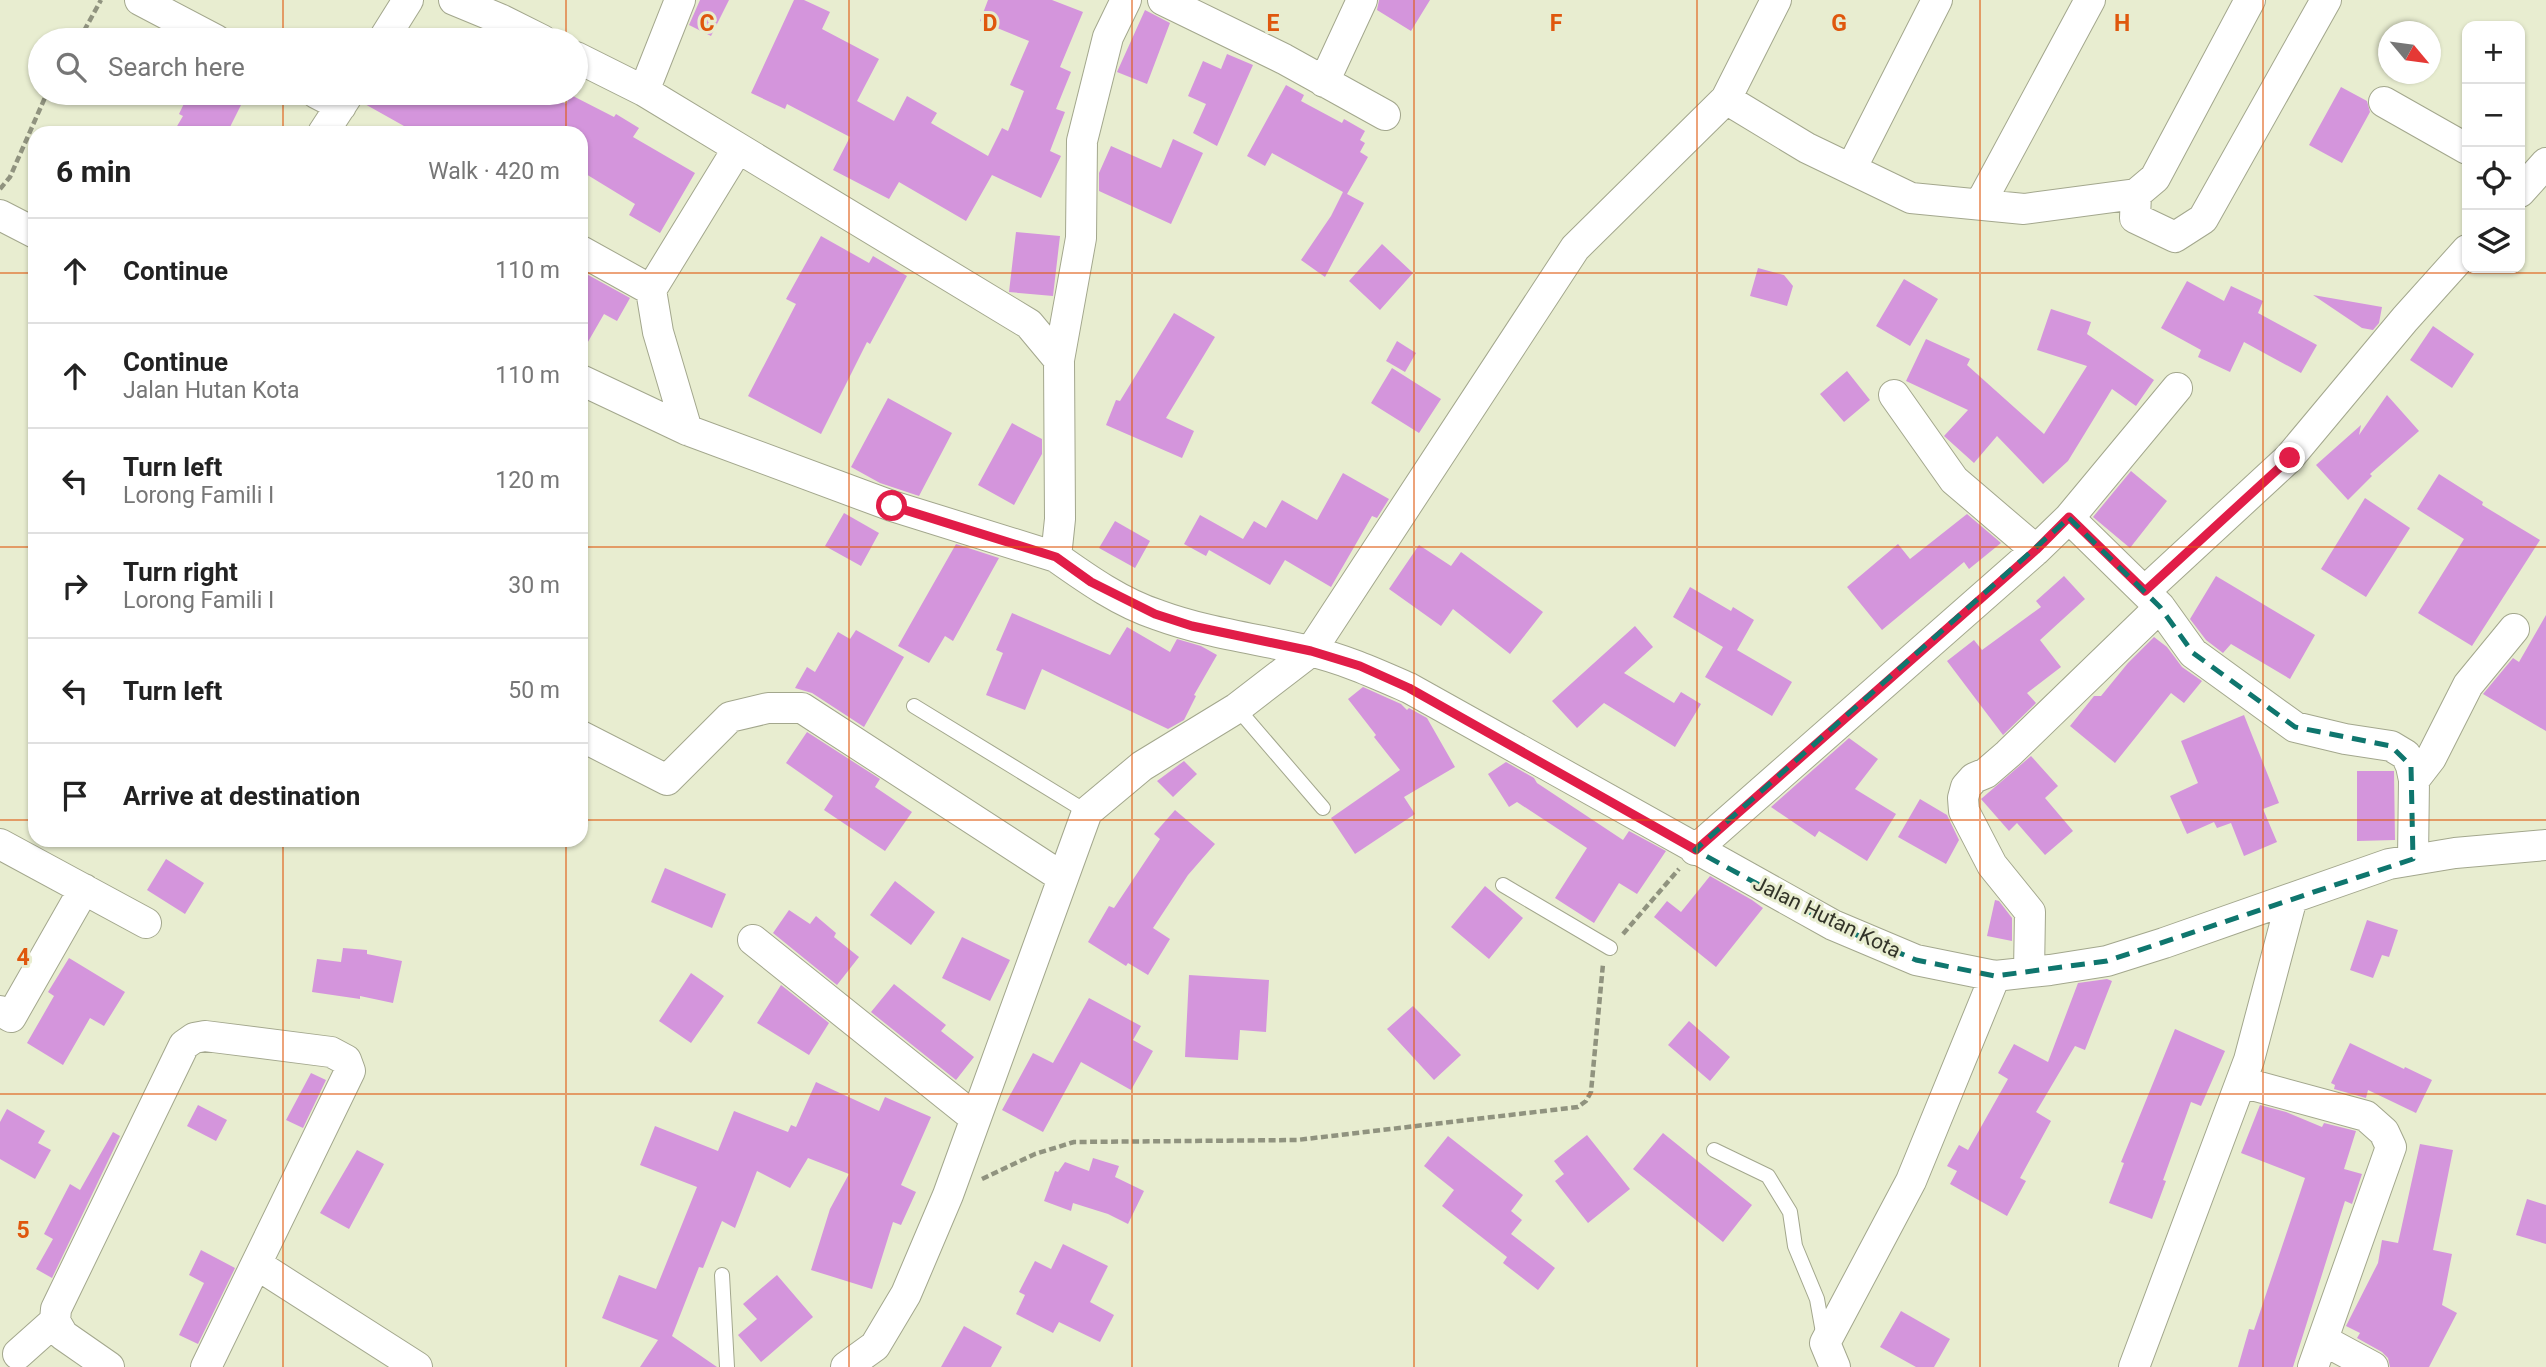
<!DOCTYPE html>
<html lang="en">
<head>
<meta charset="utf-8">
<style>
  body { margin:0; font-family:Roboto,sans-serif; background:#f2f2f2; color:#222 }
  .controls { position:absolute; right:21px; top:21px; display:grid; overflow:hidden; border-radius:14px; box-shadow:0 2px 5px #0004 }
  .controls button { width:63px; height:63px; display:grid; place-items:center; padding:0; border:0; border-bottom:2px solid #e0e0e0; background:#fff; color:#222; font:35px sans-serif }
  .compass { position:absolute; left:2378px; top:21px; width:63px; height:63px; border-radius:50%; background:#fff; box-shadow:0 2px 5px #0004; rotate:119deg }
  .stop { position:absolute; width:21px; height:21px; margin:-16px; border:5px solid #e11d48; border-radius:50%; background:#fff }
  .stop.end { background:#e11d48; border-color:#fff; box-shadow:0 2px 7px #0008 }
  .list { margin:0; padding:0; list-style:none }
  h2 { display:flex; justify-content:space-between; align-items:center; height:91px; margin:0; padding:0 28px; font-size:30px }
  h2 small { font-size:23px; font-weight:400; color:#767676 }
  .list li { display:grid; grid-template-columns:46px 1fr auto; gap:21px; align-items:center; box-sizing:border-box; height:105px; padding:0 28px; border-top:2px solid #e0e0e0 }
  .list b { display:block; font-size:26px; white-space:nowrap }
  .list p { margin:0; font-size:23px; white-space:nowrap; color:#767676 }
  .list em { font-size:23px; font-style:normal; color:#767676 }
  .icon { flex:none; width:38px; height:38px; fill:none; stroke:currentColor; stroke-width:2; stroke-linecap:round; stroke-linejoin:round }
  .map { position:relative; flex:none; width:2546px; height:1367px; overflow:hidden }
  .search { position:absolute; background:#fff; box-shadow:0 2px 5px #0004; left:28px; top:28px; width:560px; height:77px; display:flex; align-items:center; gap:18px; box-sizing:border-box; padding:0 24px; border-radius:38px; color:#767676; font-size:26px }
  .panel { position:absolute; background:#fff; box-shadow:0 2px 5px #0004; left:28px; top:126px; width:560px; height:721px; border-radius:21px }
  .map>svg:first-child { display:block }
  .building { fill:#d495dc }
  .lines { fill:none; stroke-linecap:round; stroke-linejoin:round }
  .lane-casing { stroke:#a3a78d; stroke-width:16 }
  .street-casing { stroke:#a3a78d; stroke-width:32 }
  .path { stroke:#90937f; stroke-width:4.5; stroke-dasharray:7 3.5; stroke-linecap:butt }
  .lane { stroke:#fff; stroke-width:14 }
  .street { stroke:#fff; stroke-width:30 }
  .route { stroke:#e11d48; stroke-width:9 }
  .marked { fill:none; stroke:#0f766e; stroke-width:5; stroke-dasharray:14 9; stroke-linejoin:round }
  .grid { fill:none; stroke:#df570d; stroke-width:2; stroke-opacity:0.55 }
  .labels { text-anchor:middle; stroke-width:6; stroke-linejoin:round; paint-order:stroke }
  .street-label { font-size:21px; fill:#323328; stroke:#e8edd0 }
  .grid-label { font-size:23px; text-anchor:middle; font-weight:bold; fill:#df570d; stroke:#e8edd0; stroke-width:6; stroke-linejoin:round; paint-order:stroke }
</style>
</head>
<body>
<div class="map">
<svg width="2546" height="1367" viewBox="0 0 2546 1367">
  <rect width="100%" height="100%" fill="#e8edd0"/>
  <path class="building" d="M 700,0 L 729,0 L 711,36 L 689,25 Z
    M 794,0 L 804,0 L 830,12 L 822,29 L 879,59 L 857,101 L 894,121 L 907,96 L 937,113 L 931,123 L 988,156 L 1002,128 L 1008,131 L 1024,91 L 1010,85 L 1029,41 L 980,21 L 988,0 L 1052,0 L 1083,12 L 1060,67 L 1071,72 L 1056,109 L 1065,112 L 1050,151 L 1061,156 L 1041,198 L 992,175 L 966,221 L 899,182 L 889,199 L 833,170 L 850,137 L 787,104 L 785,109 L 751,93 Z
    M 1379,0 L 1430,0 L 1411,31 L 1377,10 Z
    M 1145,10 L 1170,23 L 1147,84 L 1117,72 Z
    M 1227,54 L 1253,65 L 1217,146 L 1193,133 L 1206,104 L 1188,96 L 1203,61 L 1221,69 Z
    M 1286,85 L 1304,95 L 1301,101 L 1342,123 L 1344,119 L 1365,131 L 1360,140 L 1365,143 L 1360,152 L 1368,157 L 1347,194 L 1364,203 L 1325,277 L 1301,260 L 1331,216 L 1343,192 L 1272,153 L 1265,166 L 1247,156 Z
    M 2341,87 L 2367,101 L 2370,112 L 2342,163 L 2309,145 Z
    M 189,93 L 247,93 L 227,133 L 173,133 L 183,116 L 179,114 Z
    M 366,93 L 547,93 L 566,104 L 571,95 L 614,117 L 616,114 L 639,128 L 633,137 L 695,173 L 660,233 L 629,215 L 635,204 L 581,171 L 581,133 L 398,133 L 404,126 L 363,103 Z
    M 1173,139 L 1203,153 L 1171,224 L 1099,191 L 1099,173 L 1111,146 L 1161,168 Z
    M 1016,232 L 1060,236 L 1053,296 L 1009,292 Z
    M 821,236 L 869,263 L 873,256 L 907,276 L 870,344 L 867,342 L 821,434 L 748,396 L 796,304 L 786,299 Z
    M 1382,244 L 1413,273 L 1380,310 L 1349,281 Z
    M 1758,268 L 1784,275 L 1793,286 L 1787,306 L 1750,296 Z
    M 581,271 L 630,298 L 617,321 L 604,314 L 581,354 Z
    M 1904,279 L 1938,299 L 1910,346 L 1876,326 Z
    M 2187,281 L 2224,301 L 2231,286 L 2263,301 L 2258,313 L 2317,345 L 2301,373 L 2244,342 L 2230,372 L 2198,357 L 2201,350 L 2161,328 Z
    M 2313,295 L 2382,307 L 2379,323 L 2373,330 L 2362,328 Z
    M 2051,309 L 2091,322 L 2087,334 L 2154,380 L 2136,406 L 2112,389 L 2068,461 L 2043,484 L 1997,436 L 1974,463 L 1944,436 L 1968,410 L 1906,381 L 1926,339 L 1970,359 L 1967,365 L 2044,434 L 2087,366 L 2037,350 Z
    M 1174,313 L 1215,337 L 1166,418 L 1194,431 L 1182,458 L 1106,425 L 1116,400 L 1120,401 Z
    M 2433,326 L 2474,354 L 2452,388 L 2410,360 Z
    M 1397,341 L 1416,353 L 1405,372 L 1386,361 Z
    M 1392,368 L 1441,399 L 1419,433 L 1371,403 Z
    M 1847,371 L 1870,400 L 1844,422 L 1820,394 Z
    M 2387,395 L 2419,431 L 2370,474 L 2372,476 L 2348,500 L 2316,465 L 2361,425 L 2359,435 Z
    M 888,398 L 952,433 L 919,496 L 880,483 L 851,467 Z
    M 1012,423 L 1042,439 L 1042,454 L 1014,505 L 978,485 Z
    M 2131,471 L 2167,501 L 2130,548 L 2093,517 Z
    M 1343,473 L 1389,499 L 1377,518 L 1372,516 L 1331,587 L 1285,560 L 1270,585 L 1209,550 L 1206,556 L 1184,544 L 1200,515 L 1243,539 L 1254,521 L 1266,528 L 1282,500 L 1317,520 Z
    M 2439,474 L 2483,502 L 2482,505 L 2540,540 L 2472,646 L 2418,613 L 2464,539 L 2417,509 Z
    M 2365,498 L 2410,528 L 2366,597 L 2321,569 Z
    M 844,513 L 879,533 L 861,566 L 825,546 Z
    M 1967,514 L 2001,543 L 1969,569 L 1964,562 L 1882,630 L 1847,587 L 1898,544 L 1910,559 Z
    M 1115,521 L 1150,541 L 1135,568 L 1099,548 Z
    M 956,544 L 999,558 L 953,641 L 945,636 L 929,663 L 898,646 Z
    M 1419,545 L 1451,566 L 1461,552 L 1543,612 L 1510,654 L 1453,609 L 1441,626 L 1389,589 Z
    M 2064,576 L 2085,599 L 2040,640 L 2061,667 L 2027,693 L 2036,703 L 2003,735 L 1947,661 L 1974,640 L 1982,650 L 2041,607 L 2036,601 Z
    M 2216,576 L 2315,635 L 2290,679 L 2231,644 L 2223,653 L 2206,640 L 2190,619 Z
    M 1690,587 L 1731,611 L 1733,607 L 1754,620 L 1737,650 L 1792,682 L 1772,716 L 1705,677 L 1723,647 L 1673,617 Z
    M 1012,613 L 1110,655 L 1127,627 L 1170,652 L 1177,639 L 1201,646 L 1217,655 L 1194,695 L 1196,696 L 1184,720 L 1168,729 L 1042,669 L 1025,710 L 986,695 L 1003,653 L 996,650 Z
    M 2546,615 L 2546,731 L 2483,694 L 2513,658 L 2519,662 Z
    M 1635,626 L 1653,647 L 1624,673 L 1674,703 L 1681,692 L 1701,704 L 1675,747 L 1604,703 L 1577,728 L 1552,701 Z
    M 856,630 L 904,657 L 864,727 L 812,693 L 795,688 L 807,667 L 815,672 L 838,632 L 850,639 Z
    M 2154,637 L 2167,647 L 2182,667 L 2202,681 L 2184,703 L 2171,693 L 2115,763 L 2070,726 L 2094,696 L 2101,696 L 2128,663 Z
    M 1363,687 L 1401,704 L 1407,710 L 1409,708 L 1427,718 L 1455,767 L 1404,797 L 1415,814 L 1355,854 L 1331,818 L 1400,770 L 1374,737 L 1376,735 L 1348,699 Z
    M 2244,715 L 2279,803 L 2263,809 L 2277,842 L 2244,856 L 2231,823 L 2217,828 L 2214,822 L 2187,834 L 2170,796 L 2198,783 L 2181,741 Z
    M 807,732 L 880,779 L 875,787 L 912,812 L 885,851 L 824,810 L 833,796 L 786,763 Z
    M 1849,738 L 1878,759 L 1855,789 L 1896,814 L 1867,861 L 1819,831 L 1815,837 L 1771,807 Z
    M 2031,756 L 2058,786 L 2045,798 L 2073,831 L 2045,855 L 2017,823 L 2009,831 L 1981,799 Z
    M 1184,761 L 1197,774 L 1173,797 L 1157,781 Z
    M 1506,762 L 1534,778 L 1537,783 L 1623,840 L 1629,831 L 1666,851 L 1637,894 L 1619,883 L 1594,923 L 1555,898 L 1587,848 L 1517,802 L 1509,807 L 1488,774 Z
    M 2357,771 L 2394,771 L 2395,840 L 2357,841 Z
    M 1920,799 L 1947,815 L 1959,840 L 1946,864 L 1898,837 Z
    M 1175,810 L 1215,844 L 1188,875 L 1153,928 L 1170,939 L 1148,975 L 1128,963 L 1126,966 L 1088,942 L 1109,906 L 1114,908 L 1160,839 L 1154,834 Z
    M 166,859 L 204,883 L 185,914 L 147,890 Z
    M 665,868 L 726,894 L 712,928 L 651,902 Z
    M 1710,876 L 1752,900 L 1763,908 L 1716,967 L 1654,917 L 1667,901 L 1681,912 Z
    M 895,881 L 935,912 L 911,945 L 870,915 Z
    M 1485,886 L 1523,918 L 1489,959 L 1451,927 Z
    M 1995,900 L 1999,901 L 2012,918 L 2012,941 L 1987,936 Z
    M 789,910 L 810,924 L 816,916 L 836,933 L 834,937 L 859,957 L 837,985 L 773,933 Z
    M 2367,920 L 2398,930 L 2389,957 L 2382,955 L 2373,978 L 2350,970 Z
    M 962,937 L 1010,960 L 990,1001 L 942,978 Z
    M 343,948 L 367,950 L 367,954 L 402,961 L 393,1003 L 360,996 L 360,999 L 312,992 L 317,959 L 341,962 Z
    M 69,958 L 125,992 L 104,1026 L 90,1018 L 63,1065 L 27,1043 L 54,996 L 48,992 Z
    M 691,973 L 724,996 L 691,1043 L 659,1021 Z
    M 1189,975 L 1269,980 L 1266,1032 L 1240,1030 L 1238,1060 L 1185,1057 Z
    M 2107,979 L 2112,981 L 2085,1050 L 2075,1046 L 2036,1112 L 2051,1121 L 2020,1178 L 2026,1181 L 2007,1216 L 1950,1184 L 1957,1171 L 1947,1166 L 1959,1145 L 1968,1150 L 2008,1079 L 1998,1073 L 2014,1044 L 2048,1062 L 2078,983 Z
    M 894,984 L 946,1025 L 941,1031 L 974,1057 L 956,1080 L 871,1012 Z
    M 781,985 L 829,1023 L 809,1055 L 757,1023 Z
    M 1089,998 L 1141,1026 L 1133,1040 L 1153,1051 L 1131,1090 L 1081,1062 L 1043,1132 L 1002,1110 L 1033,1053 L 1053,1063 Z
    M 1413,1006 L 1461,1055 L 1434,1080 L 1387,1029 Z
    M 1689,1021 L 1730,1057 L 1710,1081 L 1668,1045 Z
    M 2175,1029 L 2225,1051 L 2201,1106 L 2191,1102 L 2163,1180 L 2166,1181 L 2152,1219 L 2109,1203 L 2124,1163 L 2121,1162 Z
    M 2350,1043 L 2404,1069 L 2405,1067 L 2432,1080 L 2416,1113 L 2368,1090 L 2366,1098 L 2334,1089 L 2335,1085 L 2331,1083 Z
    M 311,1073 L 326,1080 L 303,1128 L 286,1120 Z
    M 816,1082 L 879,1111 L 885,1097 L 931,1117 L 901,1185 L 916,1192 L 901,1225 L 893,1222 L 872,1289 L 811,1270 L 830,1209 L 849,1174 L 808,1158 L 790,1188 L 757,1171 L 735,1228 L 722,1221 L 703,1268 L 699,1267 L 672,1336 L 717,1367 L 640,1367 L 658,1340 L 602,1318 L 619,1275 L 656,1289 L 697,1187 L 640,1165 L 655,1126 L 718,1151 L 734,1111 L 788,1132 L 791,1125 L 796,1127 Z
    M 198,1105 L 227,1120 L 216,1141 L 187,1126 Z
    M 2260,1105 L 2286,1112 L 2322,1127 L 2324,1123 L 2356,1131 L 2344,1169 L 2362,1174 L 2352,1204 L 2345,1201 L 2293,1367 L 2238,1367 L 2249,1329 L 2254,1330 L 2305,1178 L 2241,1153 Z
    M 7,1109 L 45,1131 L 38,1143 L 51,1150 L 35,1179 L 0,1159 L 0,1122 Z
    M 113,1132 L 120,1136 L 52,1278 L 36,1269 L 53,1239 L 44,1234 L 70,1184 L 80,1190 Z
    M 1663,1133 L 1752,1205 L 1723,1242 L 1633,1169 Z
    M 1587,1135 L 1630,1189 L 1588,1223 L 1555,1181 L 1564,1174 L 1554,1161 Z
    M 1448,1136 L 1523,1195 L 1511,1211 L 1522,1220 L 1511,1234 L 1555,1268 L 1538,1290 L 1503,1263 L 1507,1257 L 1442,1206 L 1454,1190 L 1424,1166 Z
    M 2420,1144 L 2453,1150 L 2433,1250 L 2452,1254 L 2442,1305 L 2457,1313 L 2429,1367 L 2390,1367 L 2388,1358 L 2382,1352 L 2357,1338 L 2360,1333 L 2346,1326 L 2378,1263 L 2382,1240 L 2398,1243 Z
    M 357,1150 L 384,1164 L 349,1229 L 320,1213 Z
    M 1093,1158 L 1119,1166 L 1115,1177 L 1144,1191 L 1128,1224 L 1108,1214 L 1073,1203 L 1071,1211 L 1044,1201 L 1055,1171 L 1058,1172 L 1065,1162 L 1089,1171 Z
    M 2527,1199 L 2546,1205 L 2546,1244 L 2516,1235 Z
    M 1063,1244 L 1108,1266 L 1090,1302 L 1114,1315 L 1100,1342 L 1059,1322 L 1053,1333 L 1016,1314 L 1025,1295 L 1019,1292 L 1035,1261 L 1051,1269 Z
    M 201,1250 L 235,1268 L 198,1344 L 179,1335 L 204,1283 L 189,1275 Z
    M 777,1275 L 813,1317 L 761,1362 L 738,1335 L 757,1319 L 743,1304 Z
    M 1901,1311 L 1950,1339 L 1934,1367 L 1916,1367 L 1880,1347 Z
    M 964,1326 L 1002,1347 L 991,1367 L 941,1367 Z"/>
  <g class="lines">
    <g class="lane-casing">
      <path id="lane" d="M 914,706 L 1087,812
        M 1237,708 L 1323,808
        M 1503,885 L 1610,948
        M 1714,1150 L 1768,1176 L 1790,1212 L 1795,1246 L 1817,1299 L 1824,1338
        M 722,1275 L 727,1367"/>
    </g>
    <g class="street-casing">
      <path id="street" d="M 140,0 L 216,40
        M 454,0 L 500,19 L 542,40
        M 1163,0 L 1284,59 L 1385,115
        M 383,40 L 408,0
        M 576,57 L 644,91 L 1029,324 L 1059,360 L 1060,519 L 1056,557 C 1087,579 1121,603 1158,615 C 1207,633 1259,639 1309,651 C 1344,659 1377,674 1409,688 L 1833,925 L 1916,960 L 1995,976 L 2050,970 L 2107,961 L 2164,943 L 2389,864 L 2455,853 L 2546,845
        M 1324,82 L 1362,0
        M 644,91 L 680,0
        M 316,93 L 341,106
        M 1726,99 L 1776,0
        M 2384,102 L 2467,149
        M 323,133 L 349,93
        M 1851,169 L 1937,0
        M 2520,192 L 2546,163
        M 2136,194 L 2135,218 L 2175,237 L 2203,219 L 2326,0
        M 1980,204 L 2090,0
        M 0,215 L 35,233
        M 581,251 L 651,290
        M 1059,360 L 1081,238 L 1082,141 L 1108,37 L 1126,0
        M 581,380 L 687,430 L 892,506 L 1056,557
        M 1894,395 L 1954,480 L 2036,550
        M 687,430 L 658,332 L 651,290 L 738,148
        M 2069,518 L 2160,607 L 2193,653 L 2295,727 L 2345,739 L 2391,746 L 2406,755 L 2411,766 L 2414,780 L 2413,859
        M 2145,591 L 2289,458 L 2405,319 L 2467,250
        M 581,736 L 667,780
        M 667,780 L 730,717 L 768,708 L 802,708 L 1062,877
        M 2414,780 L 2431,758 L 2468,685 L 2514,629
        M 0,844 L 146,923
        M 1695,850 L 2036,550 L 2069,518 L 2177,388
        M 753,940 L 975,1118
        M 2029,972 L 2030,912 L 1992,865 L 1964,811 L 1963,798 L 1966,787 L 1974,778 L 1986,773 L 2008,754 L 2160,607
        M 0,1011 L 11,1017 L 84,889
        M 2241,1082 L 2366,1116 L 2384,1132 L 2391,1147 L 2313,1367
        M 256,1264 L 417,1367
        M 2323,1340 L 2373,1367
        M 18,1354 L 55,1321
        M 109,1367 L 63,1335 L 55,1321 L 56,1309 L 184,1045 L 194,1038 L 205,1036 L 331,1052 L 346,1060 L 350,1071 L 206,1367
        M 846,1367 L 875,1346 L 906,1294 L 948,1195 L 1087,812 L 1142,766 L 1237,708 L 1311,651 L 1575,248 L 1726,99 L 1807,148 L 1911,198 L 2024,209 L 2136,194 L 2155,178 L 2250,0
        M 1835,1367 L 1825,1343 L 1911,1181 L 1995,976
        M 2134,1367 L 2249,1060 L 2292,898"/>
    </g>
    <path class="path" d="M 79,40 L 101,0
      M 0,189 L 10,177 L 47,93
      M 1623,934 L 1679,869
      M 982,1179 L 1035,1154 L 1074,1142 L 1297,1140 L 1578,1107 L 1586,1101 L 1591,1092 L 1603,964"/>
    <use href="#lane" class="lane"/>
    <use href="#street" class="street"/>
  </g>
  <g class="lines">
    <path class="route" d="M 892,506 L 1056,557 L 1091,582 L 1155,614 L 1192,626 L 1311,651 L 1360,666 L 1409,688 L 1696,850 L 2036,550 L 2069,517 L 2145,591 L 2290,458"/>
  </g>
  <path class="marked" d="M 2069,518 L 2160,607 L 2193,653 L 2295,727 L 2391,746 L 2411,766 L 2413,859 L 2107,961 L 1995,976 L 1916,960 L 1833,925 L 1695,850 Z"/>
  <path class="grid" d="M 283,0 L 283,40M 566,0 L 566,40M 849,0 L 849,1367M 1132,0 L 1132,1367M 1414,0 L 1414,1367M 1697,0 L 1697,1367M 1980,0 L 1980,1367M 2263,0 L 2263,1367M 283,93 L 283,133M 566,93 L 566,133M 0,273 L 35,273M 581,273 L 2546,273M 0,547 L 35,547M 581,547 L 2546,547M 0,820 L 35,820M 581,820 L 2546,820M 283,840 L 283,1367M 566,840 L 566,1367M 0,1094 L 2546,1094"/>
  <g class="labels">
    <g class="street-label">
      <text transform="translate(1827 917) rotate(26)" y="7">Jalan Hutan Kota</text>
    </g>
  </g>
  <g class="grid-label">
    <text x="707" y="31">C</text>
    <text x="990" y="31">D</text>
    <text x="1273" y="31">E</text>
    <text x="1556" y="31">F</text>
    <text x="1839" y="31">G</text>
    <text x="2122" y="31">H</text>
    <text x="23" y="965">4</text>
    <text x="23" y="1238">5</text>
  </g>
</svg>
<div class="controls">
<button>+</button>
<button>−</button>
<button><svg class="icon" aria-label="locate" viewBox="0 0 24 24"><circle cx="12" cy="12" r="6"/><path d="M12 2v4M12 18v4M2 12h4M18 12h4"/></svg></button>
<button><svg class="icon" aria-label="layers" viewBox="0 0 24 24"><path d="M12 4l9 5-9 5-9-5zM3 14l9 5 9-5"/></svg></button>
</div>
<svg class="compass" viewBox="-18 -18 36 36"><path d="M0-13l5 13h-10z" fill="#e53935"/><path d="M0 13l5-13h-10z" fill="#767676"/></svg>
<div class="stop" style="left:892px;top:506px"></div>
<div class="stop end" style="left:2290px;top:458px"></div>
<div class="search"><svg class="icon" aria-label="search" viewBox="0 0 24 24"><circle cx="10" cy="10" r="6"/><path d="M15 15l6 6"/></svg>Search here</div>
<section class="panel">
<h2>6 min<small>Walk · 420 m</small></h2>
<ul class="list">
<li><svg class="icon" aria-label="ahead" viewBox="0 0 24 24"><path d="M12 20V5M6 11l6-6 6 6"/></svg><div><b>Continue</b></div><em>110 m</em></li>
<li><svg class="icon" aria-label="ahead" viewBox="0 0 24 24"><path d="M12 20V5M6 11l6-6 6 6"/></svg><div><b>Continue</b><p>Jalan Hutan Kota</p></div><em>110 m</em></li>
<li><svg class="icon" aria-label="left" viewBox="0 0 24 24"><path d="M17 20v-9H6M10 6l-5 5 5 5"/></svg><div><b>Turn left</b><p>Lorong Famili I</p></div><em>120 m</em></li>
<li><svg class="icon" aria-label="right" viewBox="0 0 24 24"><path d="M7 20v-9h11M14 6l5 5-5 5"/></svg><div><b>Turn right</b><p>Lorong Famili I</p></div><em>30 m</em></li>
<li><svg class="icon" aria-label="left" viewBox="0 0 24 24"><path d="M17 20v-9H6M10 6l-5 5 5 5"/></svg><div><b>Turn left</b></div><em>50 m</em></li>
<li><svg class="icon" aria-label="arrive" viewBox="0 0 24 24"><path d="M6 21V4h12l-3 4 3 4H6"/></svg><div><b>Arrive at destination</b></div></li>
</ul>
</section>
</div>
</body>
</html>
